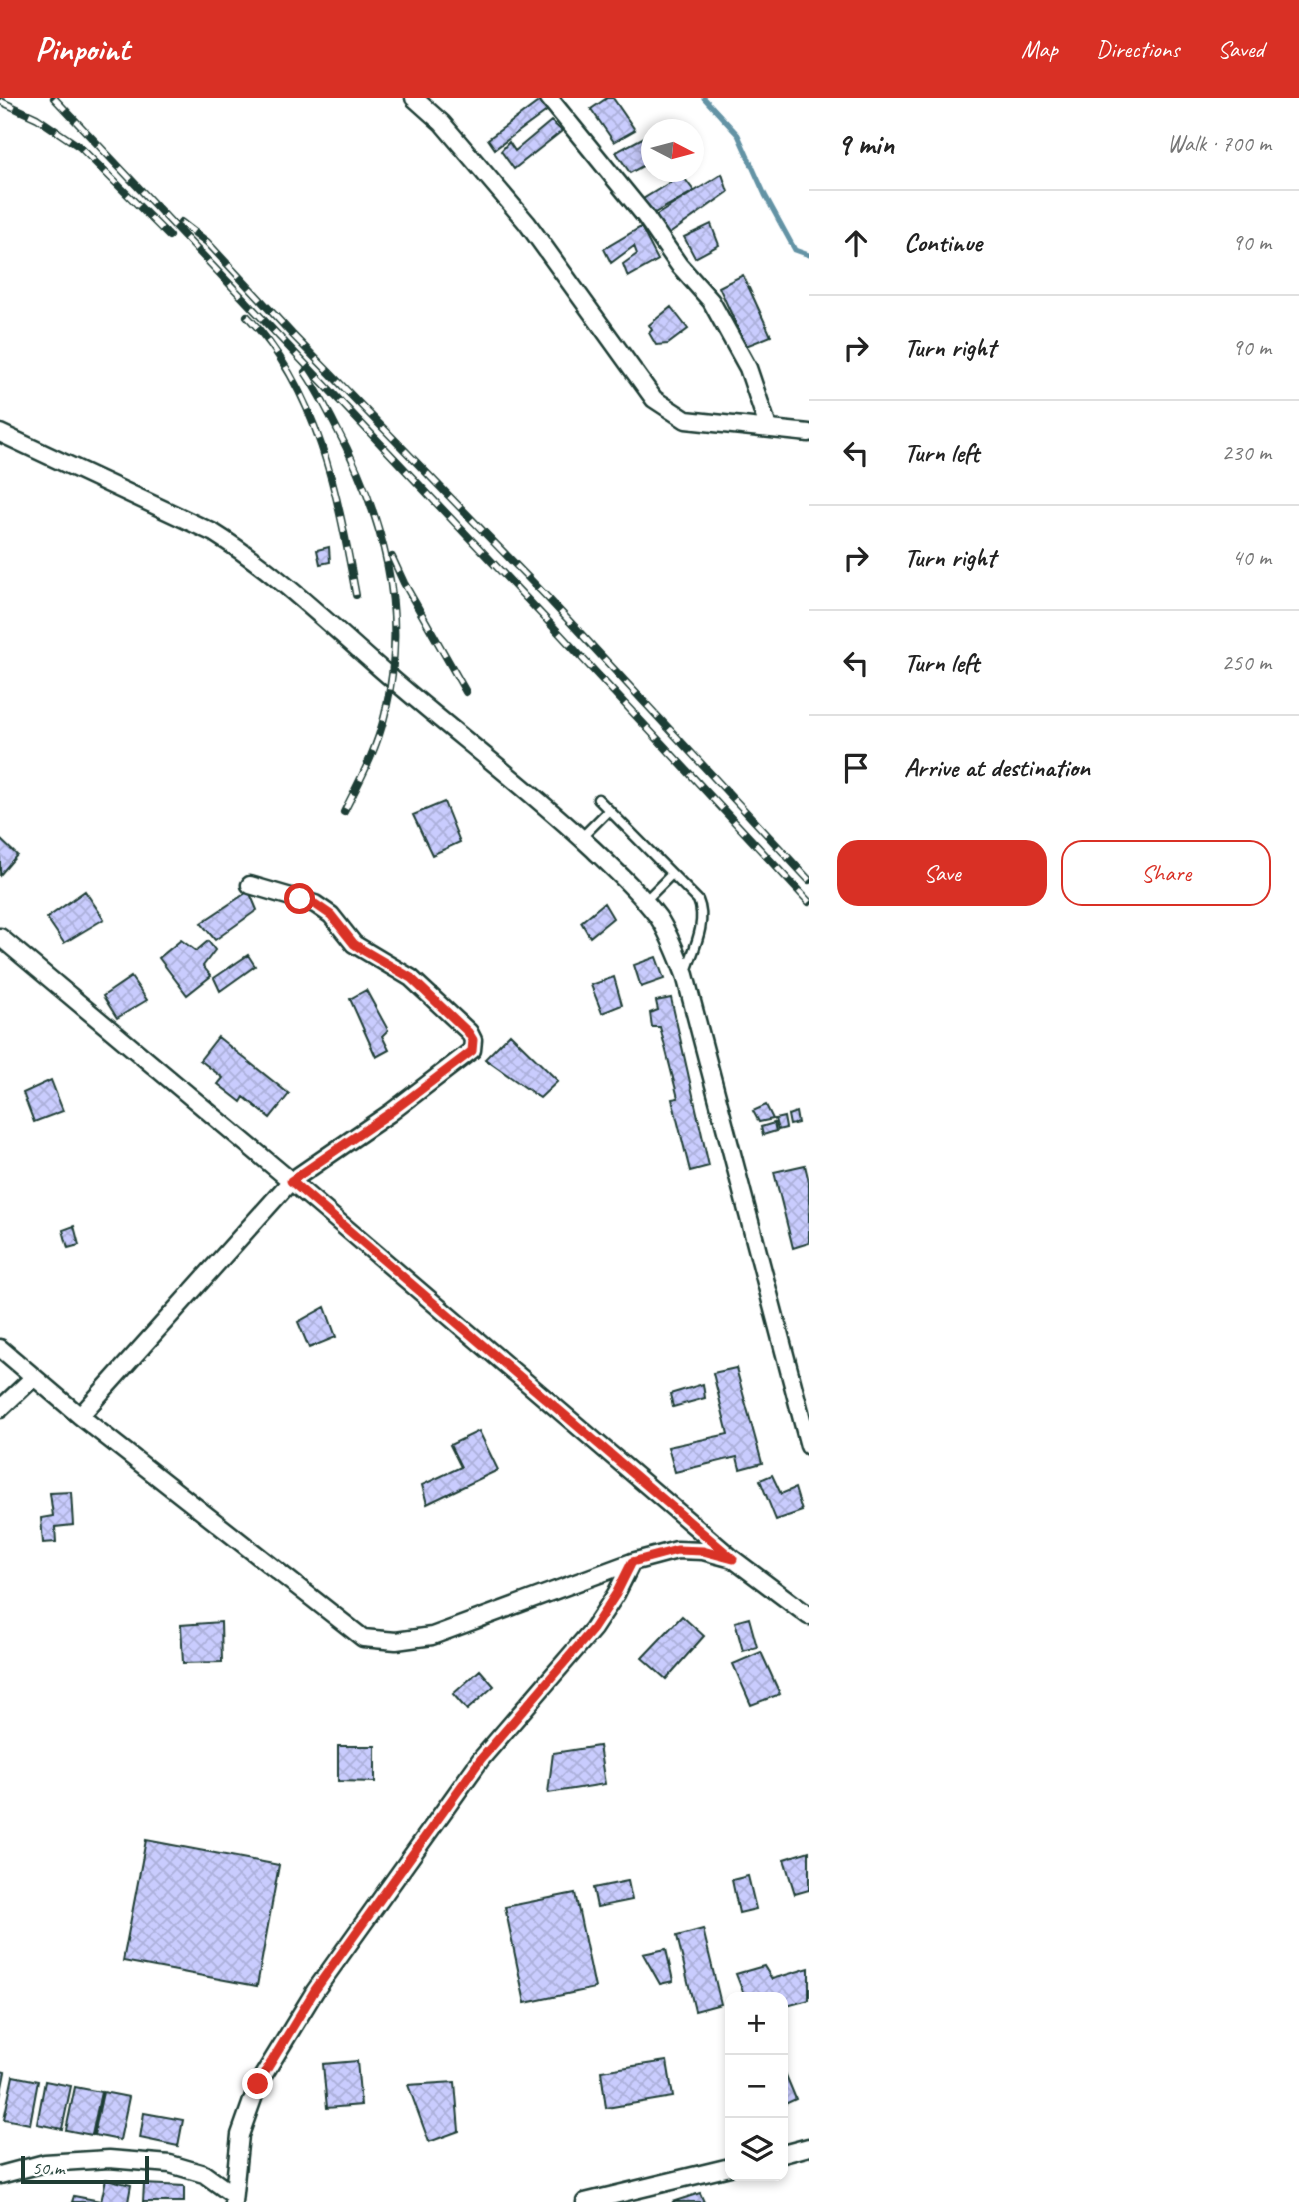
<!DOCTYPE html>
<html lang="en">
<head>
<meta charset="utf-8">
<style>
  body { margin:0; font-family:Caveat,sans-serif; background:#f6f6f6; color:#222 }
  .controls { position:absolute; right:21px; bottom:21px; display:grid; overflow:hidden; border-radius:14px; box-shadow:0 4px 10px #0003 }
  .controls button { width:63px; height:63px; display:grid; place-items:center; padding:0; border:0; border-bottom:2px solid #e0e0e0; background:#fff; color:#222; font:35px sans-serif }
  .compass { position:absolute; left:641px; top:21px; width:63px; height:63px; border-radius:50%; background:#fff; box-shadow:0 4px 10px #0003; rotate:96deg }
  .scale { position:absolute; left:21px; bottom:18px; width:128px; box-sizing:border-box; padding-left:7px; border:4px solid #1f3d34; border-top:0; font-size:19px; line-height:24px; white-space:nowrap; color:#1f3d34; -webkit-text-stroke:5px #fff; paint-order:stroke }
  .stop { position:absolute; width:21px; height:21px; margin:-16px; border:5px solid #d93025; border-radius:50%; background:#fff }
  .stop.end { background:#d93025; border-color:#fff; box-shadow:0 2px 7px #0008 }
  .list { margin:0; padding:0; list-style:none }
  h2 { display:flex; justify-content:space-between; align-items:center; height:91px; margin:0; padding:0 28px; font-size:30px }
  h2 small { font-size:23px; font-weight:400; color:#767676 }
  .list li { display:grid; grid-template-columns:46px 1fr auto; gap:21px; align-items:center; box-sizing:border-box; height:105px; padding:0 28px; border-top:2px solid #e0e0e0 }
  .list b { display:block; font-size:26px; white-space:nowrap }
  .list em { font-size:23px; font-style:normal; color:#767676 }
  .actions { display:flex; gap:14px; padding:21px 28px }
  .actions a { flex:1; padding:16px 0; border:2px solid #d93025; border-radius:21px; text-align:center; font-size:24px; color:#d93025 }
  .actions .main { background:#d93025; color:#fff }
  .icon { flex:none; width:38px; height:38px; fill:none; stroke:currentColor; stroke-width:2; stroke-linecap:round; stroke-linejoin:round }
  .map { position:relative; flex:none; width:809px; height:2104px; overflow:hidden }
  header { display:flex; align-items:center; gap:42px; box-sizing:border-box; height:98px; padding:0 35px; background:#d93025; color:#fff }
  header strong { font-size:33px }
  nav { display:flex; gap:38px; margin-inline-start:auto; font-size:24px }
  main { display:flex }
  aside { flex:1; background:#fff }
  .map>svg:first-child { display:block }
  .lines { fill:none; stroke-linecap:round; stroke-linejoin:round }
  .stream { stroke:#6393a5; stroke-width:5 }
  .building { fill:url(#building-cross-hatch); stroke:#1f3d34; stroke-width:2 }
  .lane-casing { stroke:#1f3d34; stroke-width:13 }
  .street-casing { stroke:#1f3d34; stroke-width:21 }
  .lane { stroke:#fff; stroke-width:8 }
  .street { stroke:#fff; stroke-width:16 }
  .rail-casing { stroke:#1f3d34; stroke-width:8 }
  .rail { stroke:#fff; stroke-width:5; stroke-dasharray:16; stroke-linecap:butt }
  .route { stroke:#d93025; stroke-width:9 }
</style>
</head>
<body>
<header>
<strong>Pinpoint</strong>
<nav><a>Map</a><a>Directions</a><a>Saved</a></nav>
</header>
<main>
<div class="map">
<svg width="809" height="2104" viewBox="0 0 809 2104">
  <defs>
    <pattern id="building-cross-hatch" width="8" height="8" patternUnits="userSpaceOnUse" patternTransform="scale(1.75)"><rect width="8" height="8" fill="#c9ccfe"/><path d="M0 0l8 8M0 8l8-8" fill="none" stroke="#acb0da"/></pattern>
  </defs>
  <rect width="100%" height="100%" fill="#fff"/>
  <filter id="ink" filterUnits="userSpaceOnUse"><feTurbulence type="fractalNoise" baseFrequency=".0143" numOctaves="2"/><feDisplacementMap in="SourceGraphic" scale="14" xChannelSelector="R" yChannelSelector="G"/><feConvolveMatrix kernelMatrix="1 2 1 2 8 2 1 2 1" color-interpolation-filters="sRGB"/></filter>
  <g filter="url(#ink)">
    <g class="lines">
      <path class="stream" d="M 704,0 L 738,37 L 765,97 L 795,152 L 809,157"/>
    </g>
    <path class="building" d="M 607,0 L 613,0 L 635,32 L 614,44 L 591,11 Z
      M 541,2 L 548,12 L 495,51 L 488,41 Z
      M 674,22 L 681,32 L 658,32 Z
      M 551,23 L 562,33 L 514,71 L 501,53 L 509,44 L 515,53 Z
      M 652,35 L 652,63 L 630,75 L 616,54 Z
      M 722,76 L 728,94 L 665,139 L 655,118 Z
      M 682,77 L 694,93 L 649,118 L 643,101 Z
      M 711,126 L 719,147 L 695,160 L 684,139 Z
      M 641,129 L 658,162 L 628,179 L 623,166 L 637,156 L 634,148 L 611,165 L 604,151 Z
      M 743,177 L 771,238 L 746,248 L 719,189 Z
      M 671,209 L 688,231 L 668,246 L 656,247 L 649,235 L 652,232 L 649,227 Z
      M 329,449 L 330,464 L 320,466 L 317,452 Z
      M 444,704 L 460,744 L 432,757 L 413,717 Z
      M 0,741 L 17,757 L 0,777 Z
      M 85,793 L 104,821 L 64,845 L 47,820 Z
      M 249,793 L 257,812 L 215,842 L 201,825 Z
      M 604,805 L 613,820 L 590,839 L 581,824 Z
      M 181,842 L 196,853 L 208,843 L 215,852 L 203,868 L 211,878 L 187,897 L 159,860 Z
      M 248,857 L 255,868 L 220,893 L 214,880 Z
      M 656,859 L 664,881 L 641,889 L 634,867 Z
      M 131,879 L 147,902 L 117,920 L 103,898 Z
      M 614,879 L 622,907 L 602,915 L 591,887 Z
      M 366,892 L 388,932 L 382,938 L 389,952 L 376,959 L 350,901 Z
      M 671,900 L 709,1068 L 690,1073 L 672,1001 L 678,1000 L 660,929 L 652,929 L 650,915 L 658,912 L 656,903 Z
      M 510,936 L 558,983 L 540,1000 L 485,961 Z
      M 218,939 L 289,996 L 270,1020 L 244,999 L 241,1004 L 218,986 L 223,980 L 200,962 Z
      M 51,982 L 63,1013 L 34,1024 L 23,995 Z
      M 766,1007 L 773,1021 L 759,1024 L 753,1013 Z
      M 796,1014 L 798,1025 L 790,1027 L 788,1017 Z
      M 784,1019 L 786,1030 L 778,1032 L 775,1021 Z
      M 774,1025 L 776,1033 L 763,1037 L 761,1029 Z
      M 805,1067 L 809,1084 L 809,1145 L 793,1150 L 774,1074 Z
      M 74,1128 L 79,1147 L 68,1150 L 63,1132 Z
      M 325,1209 L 336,1239 L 309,1250 L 298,1224 Z
      M 736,1270 L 762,1365 L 740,1371 L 737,1359 L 675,1374 L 668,1349 L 728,1336 L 713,1275 Z
      M 703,1286 L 705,1300 L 673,1309 L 670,1296 Z
      M 479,1333 L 498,1372 L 427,1406 L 422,1387 L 461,1369 L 450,1347 Z
      M 772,1377 L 781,1396 L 795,1390 L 802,1413 L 776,1422 L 760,1382 Z
      M 71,1394 L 73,1427 L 55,1429 L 56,1444 L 43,1445 L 41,1420 L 53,1418 L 50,1395 Z
      M 682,1518 L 704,1538 L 666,1581 L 642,1560 Z
      M 749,1520 L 757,1549 L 743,1553 L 735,1524 Z
      M 221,1524 L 222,1564 L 183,1565 L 181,1527 Z
      M 761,1554 L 780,1596 L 751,1607 L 733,1566 Z
      M 480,1572 L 494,1588 L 467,1612 L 453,1596 Z
      M 338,1648 L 375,1648 L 375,1684 L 338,1683 Z
      M 599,1648 L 605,1686 L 548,1695 L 553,1655 Z
      M 146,1742 L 279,1767 L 257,1888 L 123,1863 Z
      M 809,1753 L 809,1792 L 795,1796 L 784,1761 Z
      M 748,1778 L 756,1811 L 739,1815 L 732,1782 Z
      M 628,1783 L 632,1802 L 597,1809 L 593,1790 Z
      M 575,1795 L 595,1890 L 525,1905 L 505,1809 Z
      M 703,1831 L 721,1906 L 695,1913 L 677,1838 Z
      M 666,1851 L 673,1883 L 660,1886 L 643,1856 Z
      M 764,1868 L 772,1881 L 809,1870 L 809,1902 L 783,1909 L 783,1899 L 745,1899 L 736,1876 Z
      M 357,1963 L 361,2007 L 327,2010 L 323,1966 Z
      M 667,1963 L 673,1999 L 606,2010 L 601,1973 Z
      M 783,1970 L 796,2001 L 783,2007 Z
      M 0,1973 L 5,1974 L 0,1999 Z
      M 13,1978 L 38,1983 L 30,2026 L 4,2021 Z
      M 45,1983 L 71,1988 L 62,2031 L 37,2026 Z
      M 455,1984 L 459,2033 L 429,2044 L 408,1987 Z
      M 75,1989 L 101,1994 L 92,2037 L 66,2032 Z
      M 103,1994 L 129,1999 L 120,2042 L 94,2037 Z
      M 144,2015 L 183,2022 L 178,2048 L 140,2040 Z
      M 106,2081 L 131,2087 L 128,2104 L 101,2104 Z
      M 144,2086 L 184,2088 L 184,2104 L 143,2104 Z
      M 700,2095 L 704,2104 L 672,2104 Z
      M 74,2098 L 100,2103 L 99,2104 L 72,2104 Z"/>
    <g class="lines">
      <g class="lane-casing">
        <path id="lane" d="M 598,701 L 698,802 C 708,825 693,852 686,874
          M 581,740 L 609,712
          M 645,803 L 672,776"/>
      </g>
      <g class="street-casing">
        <path id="street" d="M 414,0 L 442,25 L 527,125 L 654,301 L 686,322 L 809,335
          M 549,0 L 645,118 L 679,167 L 711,203 L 748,270 L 768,329
          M 0,335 L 214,435 C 278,475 333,530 390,579 C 457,637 528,690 592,750 C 615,772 639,794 658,819 C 670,837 677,857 685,877 L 809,1348
          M 0,839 L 291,1083 L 733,1461
          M 0,1250 L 80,1318 L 363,1540 L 396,1543 L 432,1538 L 632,1464 L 677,1452 L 703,1453 L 733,1461 L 809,1518
          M 0,1311 L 34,1279
          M 80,1318 L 291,1083 L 390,1015 L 472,952 L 473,942 L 469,934 L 411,880 L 354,846 L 331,817 L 315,806 L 250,787
          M 783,2056 L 809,2049
          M 0,2077 L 45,2065 L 109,2061 L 170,2066 L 204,2076 L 232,2096
          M 233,2104 L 240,2037 L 258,1986 L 315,1893 L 481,1661 L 593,1531 L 616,1496 L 632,1464
          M 585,2104 L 730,2069"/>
      </g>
      <use href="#lane" class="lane"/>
      <use href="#street" class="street"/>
      <g class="rail-casing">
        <path id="rail" d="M 54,0 L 545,520 L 809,804
          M 0,3 L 37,20 L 80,49 L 169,138
          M 181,124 L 207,144 L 292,236 L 547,499 L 809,782
          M 247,218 C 319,293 338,399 356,497
          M 305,274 C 316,290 325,308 334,325 C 383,417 410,512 385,616 C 377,651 360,682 344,714
          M 392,459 L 404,485 L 466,594"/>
      </g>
      <use href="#rail" class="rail"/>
    </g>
  </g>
  <g class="lines" filter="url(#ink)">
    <path class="route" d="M 258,1986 L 315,1892 L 481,1661 L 593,1531 L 616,1496 L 632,1464 L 677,1452 L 703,1453 L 733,1461 L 291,1083 L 390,1015 L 472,953 L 473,942 L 468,934 L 411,880 L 363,852 L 354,846 L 331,817 L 315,806 L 300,801"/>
  </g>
</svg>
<div class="controls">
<button>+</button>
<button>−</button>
<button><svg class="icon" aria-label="layers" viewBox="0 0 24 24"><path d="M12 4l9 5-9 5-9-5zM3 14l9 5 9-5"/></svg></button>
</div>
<svg class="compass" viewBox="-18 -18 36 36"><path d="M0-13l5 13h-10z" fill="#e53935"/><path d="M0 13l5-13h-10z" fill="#767676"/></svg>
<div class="scale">50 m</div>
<div class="stop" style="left:300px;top:801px"></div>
<div class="stop end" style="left:258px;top:1986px"></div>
</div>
<aside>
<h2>9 min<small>Walk · 700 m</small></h2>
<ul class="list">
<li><svg class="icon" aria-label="ahead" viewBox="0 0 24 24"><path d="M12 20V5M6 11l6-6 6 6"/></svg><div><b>Continue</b></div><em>90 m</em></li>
<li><svg class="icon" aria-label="right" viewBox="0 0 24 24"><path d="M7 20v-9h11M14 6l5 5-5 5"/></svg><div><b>Turn right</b></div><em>90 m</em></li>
<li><svg class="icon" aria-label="left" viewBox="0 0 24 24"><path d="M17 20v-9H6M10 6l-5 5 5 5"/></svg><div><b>Turn left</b></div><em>230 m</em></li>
<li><svg class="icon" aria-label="right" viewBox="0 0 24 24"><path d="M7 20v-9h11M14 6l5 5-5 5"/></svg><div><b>Turn right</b></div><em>40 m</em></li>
<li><svg class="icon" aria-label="left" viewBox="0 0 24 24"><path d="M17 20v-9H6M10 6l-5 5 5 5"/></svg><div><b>Turn left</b></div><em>250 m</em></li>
<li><svg class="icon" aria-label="arrive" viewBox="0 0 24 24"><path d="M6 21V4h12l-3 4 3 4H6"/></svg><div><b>Arrive at destination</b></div></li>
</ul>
<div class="actions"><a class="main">Save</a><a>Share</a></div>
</aside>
</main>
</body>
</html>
